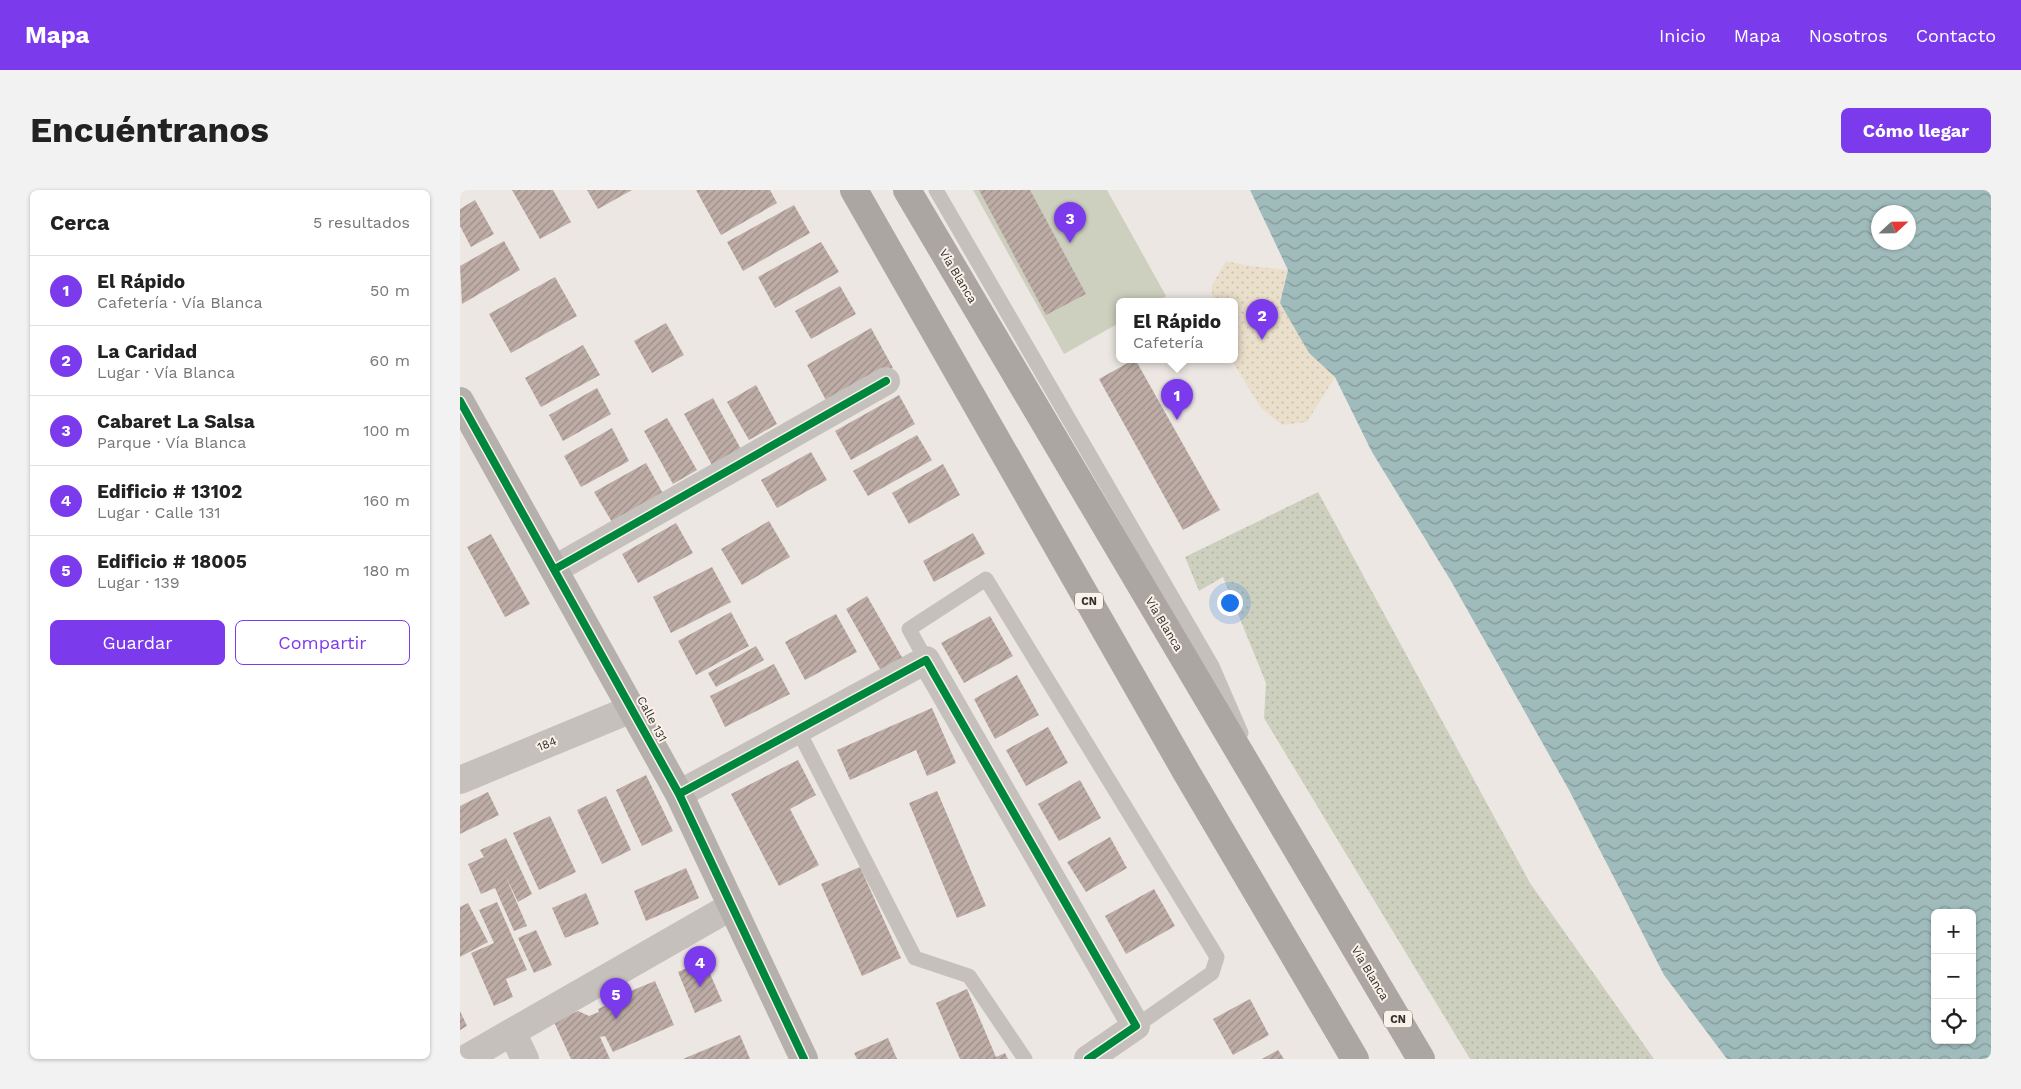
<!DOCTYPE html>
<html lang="es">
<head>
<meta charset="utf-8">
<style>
  body { margin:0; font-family:"Work Sans",sans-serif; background:#f2f2f2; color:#222 }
  .controls { position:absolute; right:15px; bottom:15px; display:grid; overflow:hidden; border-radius:8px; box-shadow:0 1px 4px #0004 }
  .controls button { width:45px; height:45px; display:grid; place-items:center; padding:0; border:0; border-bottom:1px solid #e0e0e0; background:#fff; color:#222; font:25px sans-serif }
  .compass { position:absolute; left:1411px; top:15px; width:45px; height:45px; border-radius:50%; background:#fff; box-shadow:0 1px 4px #0004; rotate:68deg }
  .you { position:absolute; left:769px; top:412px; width:18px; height:18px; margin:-12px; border:4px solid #fff; border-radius:50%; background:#1a73e8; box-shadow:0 0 0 8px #1a73e833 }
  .badge { display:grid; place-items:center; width:32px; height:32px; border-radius:50%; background:#7c3aed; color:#fff; font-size:16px; font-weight:700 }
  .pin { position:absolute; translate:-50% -41px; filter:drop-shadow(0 1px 2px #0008) }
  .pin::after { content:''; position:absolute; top:26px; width:18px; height:15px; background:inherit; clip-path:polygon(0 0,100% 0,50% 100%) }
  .popup { position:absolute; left:656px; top:108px; width:122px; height:65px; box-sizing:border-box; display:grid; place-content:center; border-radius:8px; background:#fff; filter:drop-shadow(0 1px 4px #0005); font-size:16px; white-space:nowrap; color:#767676 }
  .popup b { font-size:19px; color:#222 }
  .popup::after { content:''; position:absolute; left:50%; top:100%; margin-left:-10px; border:10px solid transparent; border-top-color:#fff }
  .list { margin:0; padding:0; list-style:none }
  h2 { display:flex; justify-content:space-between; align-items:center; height:65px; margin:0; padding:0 20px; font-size:21px }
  h2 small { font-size:16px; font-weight:400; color:#767676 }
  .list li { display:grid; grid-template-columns:32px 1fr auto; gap:15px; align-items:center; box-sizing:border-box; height:70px; padding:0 20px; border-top:1px solid #e0e0e0 }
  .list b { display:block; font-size:19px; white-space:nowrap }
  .list p { margin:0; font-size:16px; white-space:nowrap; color:#767676 }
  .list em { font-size:16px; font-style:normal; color:#767676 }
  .actions { display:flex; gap:10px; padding:15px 20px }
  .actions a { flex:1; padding:11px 0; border:1px solid #7c3aed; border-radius:8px; text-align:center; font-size:18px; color:#7c3aed }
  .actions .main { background:#7c3aed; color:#fff }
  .icon { flex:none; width:28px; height:28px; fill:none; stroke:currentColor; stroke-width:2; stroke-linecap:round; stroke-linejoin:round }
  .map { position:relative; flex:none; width:1531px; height:869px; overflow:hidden; border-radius:8px }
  header { display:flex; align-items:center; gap:30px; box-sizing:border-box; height:70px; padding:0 25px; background:#7c3aed; color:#fff }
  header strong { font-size:24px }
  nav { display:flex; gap:28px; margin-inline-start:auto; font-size:18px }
  .intro { display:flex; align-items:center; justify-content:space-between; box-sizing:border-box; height:120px; padding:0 30px }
  h1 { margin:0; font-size:35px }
  .button { padding:12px 22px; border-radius:8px; background:#7c3aed; color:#fff; font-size:18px; font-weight:700 }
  main { display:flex; gap:30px; padding:0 30px }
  aside { flex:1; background:#fff; border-radius:8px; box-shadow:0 1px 4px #0004 }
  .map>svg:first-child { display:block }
  .grass { fill:url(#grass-dots) }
  .sand { fill:url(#sand-dots) }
  .park { fill:#cdd0be }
  .water { fill:url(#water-waves); fill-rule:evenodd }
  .building { fill:url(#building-hatch) }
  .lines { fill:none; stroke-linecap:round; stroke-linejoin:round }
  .lane { stroke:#c5c0bb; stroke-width:15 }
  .street { stroke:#c5c0bb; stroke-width:28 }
  .secondary { stroke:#b6b0ac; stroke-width:28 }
  .highway { stroke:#aba6a1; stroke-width:28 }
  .cycleway-casing { stroke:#f8f2ea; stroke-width:11 }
  .cycleway { stroke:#00873e; stroke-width:8 }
  .labels { text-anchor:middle; stroke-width:4; stroke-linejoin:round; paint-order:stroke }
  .shield { fill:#f8f2ea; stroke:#706964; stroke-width:1 }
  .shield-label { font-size:11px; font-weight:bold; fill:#362e2a }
  .street-label { font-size:12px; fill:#362e2a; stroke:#f8f2ea }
</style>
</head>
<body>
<header>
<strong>Mapa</strong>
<nav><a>Inicio</a><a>Mapa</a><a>Nosotros</a><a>Contacto</a></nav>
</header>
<div class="intro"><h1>Encuéntranos</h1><a class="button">Cómo llegar</a></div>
<main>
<aside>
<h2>Cerca<small>5 resultados</small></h2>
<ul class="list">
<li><span class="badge">1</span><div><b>El Rápido</b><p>Cafetería · Vía Blanca</p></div><em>50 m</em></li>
<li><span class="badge">2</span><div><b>La Caridad</b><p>Lugar · Vía Blanca</p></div><em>60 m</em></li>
<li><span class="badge">3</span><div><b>Cabaret La Salsa</b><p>Parque · Vía Blanca</p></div><em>100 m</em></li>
<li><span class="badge">4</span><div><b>Edificio # 13102</b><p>Lugar · Calle 131</p></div><em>160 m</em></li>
<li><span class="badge">5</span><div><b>Edificio # 18005</b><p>Lugar · 139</p></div><em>180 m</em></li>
</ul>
<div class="actions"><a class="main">Guardar</a><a>Compartir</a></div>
</aside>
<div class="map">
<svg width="1531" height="869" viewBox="0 0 1531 869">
  <defs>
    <pattern id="grass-dots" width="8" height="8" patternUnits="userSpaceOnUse" patternTransform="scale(1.25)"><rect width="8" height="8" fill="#cdd0be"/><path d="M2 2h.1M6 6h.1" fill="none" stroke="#b1b3a3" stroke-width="1.8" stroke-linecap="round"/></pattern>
    <pattern id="sand-dots" width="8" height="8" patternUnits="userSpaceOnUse" patternTransform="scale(1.25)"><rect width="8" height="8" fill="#eadfcb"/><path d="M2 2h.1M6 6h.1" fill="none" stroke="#c9c0ae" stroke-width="1.8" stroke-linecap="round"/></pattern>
    <pattern id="water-waves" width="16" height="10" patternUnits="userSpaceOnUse" patternTransform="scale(1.25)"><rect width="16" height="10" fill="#a0bbbb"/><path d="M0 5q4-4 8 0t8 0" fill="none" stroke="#839898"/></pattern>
    <pattern id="building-hatch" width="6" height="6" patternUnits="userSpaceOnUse" patternTransform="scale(1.25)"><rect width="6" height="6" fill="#beada6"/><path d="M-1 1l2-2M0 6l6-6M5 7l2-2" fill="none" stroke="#9b8d87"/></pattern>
  </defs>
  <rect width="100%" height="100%" fill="#ece7e2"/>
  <path class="grass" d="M 858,302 L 1070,693 L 1194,869 L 1010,869 L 804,528 L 806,493 L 763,387 L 739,401 L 725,367 Z"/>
  <path class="sand" d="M 766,71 L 790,76 L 828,80 L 820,113 L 849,163 L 875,187 L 847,232 L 822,235 L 801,218 L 771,169 L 774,169 L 774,111 L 754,111 L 751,97 Z"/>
  <path class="park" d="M 513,0 L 647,0 L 706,106 L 698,111 L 660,111 L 659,133 L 604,164 Z"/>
  <path class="water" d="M 790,0 L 1531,0 L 1531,869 L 1267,869 L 1204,785 L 1109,600 L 991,391 L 912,262 L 875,187 L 849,163 L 820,113 L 828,80 ZM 1418,22 L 1448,22 L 1448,52 L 1418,52 ZM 1475,723 L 1512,723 L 1512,850 L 1475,850 Z"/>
  <path class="building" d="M 52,0 L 93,0 L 111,32 L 80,49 Z
    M 127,0 L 172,0 L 138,19 Z
    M 236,0 L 310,0 L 317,13 L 261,45 Z
    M 519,0 L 570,0 L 626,104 L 586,125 Z
    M 15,10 L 34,44 L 11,57 L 0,36 L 0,19 Z
    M 334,15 L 350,43 L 283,81 L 267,52 Z
    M 44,51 L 60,80 L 2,114 L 0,76 Z
    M 361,52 L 379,82 L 315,118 L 298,87 Z
    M 95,87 L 117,126 L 51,163 L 29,124 Z
    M 380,96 L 396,124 L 351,149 L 335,121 Z
    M 206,133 L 224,165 L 192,183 L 174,151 Z
    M 411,138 L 433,178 L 368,214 L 347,175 Z
    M 123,155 L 140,185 L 81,217 L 65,188 Z
    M 675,169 L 760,320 L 723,340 L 639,189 Z
    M 296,195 L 317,234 L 289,250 L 267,212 Z
    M 137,198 L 151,224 L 103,251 L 89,225 Z
    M 439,205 L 455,234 L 391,270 L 375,241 Z
    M 253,208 L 282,261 L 253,277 L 224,224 Z
    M 207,228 L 237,280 L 213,294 L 184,241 Z
    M 152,238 L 169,271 L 121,297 L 104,266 Z
    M 457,245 L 472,270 L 408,306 L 393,281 Z
    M 351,262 L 367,290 L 317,318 L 301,290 Z
    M 186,273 L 206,309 L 155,337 L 134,302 Z
    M 483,274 L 500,305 L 449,334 L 432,303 Z
    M 309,331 L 330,367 L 282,395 L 261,359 Z
    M 216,333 L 233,363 L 178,393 L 162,364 Z
    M 513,343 L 525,364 L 474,392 L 463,371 Z
    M 31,344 L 70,414 L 45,427 L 7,357 Z
    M 252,377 L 271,412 L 211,443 L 193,407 Z
    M 407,406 L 443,469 L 421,481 L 386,419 Z
    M 271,422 L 289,456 L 236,485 L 218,451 Z
    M 376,424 L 397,462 L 345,490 L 325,452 Z
    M 530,426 L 553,466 L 504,493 L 481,453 Z
    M 296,456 L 304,470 L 256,497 L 248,483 Z
    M 314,474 L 330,504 L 265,537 L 250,506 Z
    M 557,485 L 579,525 L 535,549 L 514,509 Z
    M 472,518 L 496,573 L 467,586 L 456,560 L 390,590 L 377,560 Z
    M 588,537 L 608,573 L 566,596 L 546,560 Z
    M 338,570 L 356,605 L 330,619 L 359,675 L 319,696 L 271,604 Z
    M 186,585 L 213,641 L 182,656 L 156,600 Z
    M 620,590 L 641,628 L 599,651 L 578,614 Z
    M 477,601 L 526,716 L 497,728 L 449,613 Z
    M 28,602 L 39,625 L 0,644 L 0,616 Z
    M 146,606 L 171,660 L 142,674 L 117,620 Z
    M 90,626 L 116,682 L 79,700 L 53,643 Z
    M 650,647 L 667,678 L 626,702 L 607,672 Z
    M 46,648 L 72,704 L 58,712 L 45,685 L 67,736 L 54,741 L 35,698 L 21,704 L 8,674 L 24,667 L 20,660 Z
    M 400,677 L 441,768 L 402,786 L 361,694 Z
    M 226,678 L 239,708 L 186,731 L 174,701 Z
    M 694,699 L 715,736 L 666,764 L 645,726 Z
    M 126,703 L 139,734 L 105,748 L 92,718 Z
    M 37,712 L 67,780 L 46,789 L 53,807 L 34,816 L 11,763 L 34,753 L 19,720 Z
    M 8,713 L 28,752 L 0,767 L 0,717 Z
    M 76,740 L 92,775 L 74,783 L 58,748 Z
    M 244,770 L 262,811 L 235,823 L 218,782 Z
    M 195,791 L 214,835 L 153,862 L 145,846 L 140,847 L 150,869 L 111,869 L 94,832 L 118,821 L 129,826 L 139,822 L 138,819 L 153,812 L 156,818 L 163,815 L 159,806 Z
    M 507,799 L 536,867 L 545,863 L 548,869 L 500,869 L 476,813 Z
    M 790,809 L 809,845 L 773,865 L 753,829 Z
    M 0,821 L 7,836 L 0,840 Z
    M 280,845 L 290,869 L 223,869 Z
    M 428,848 L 437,869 L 397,869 L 394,863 Z
    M 818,860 L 824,869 L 802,869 Z"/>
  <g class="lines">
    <path class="lane" d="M 476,0 L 752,476 L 781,543
      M 466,470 L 449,439 L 526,389 L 757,767 L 752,783 L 676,836
      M 338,540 L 455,768 L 509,786 L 565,869"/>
    <path class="street" d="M 95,379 L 426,191
      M 0,590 L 174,518
      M 219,604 L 466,470 L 676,836 L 628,869
      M 52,842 L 65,869
      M 5,869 L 272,716"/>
    <path class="secondary" d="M 0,211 L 219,604 L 344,869"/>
    <path class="highway" d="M 394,0 L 725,580 L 895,869
      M 447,0 L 961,869"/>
    <g class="cycleway-casing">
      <path id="cycleway" d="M 0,211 L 219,604 L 344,869
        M 95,379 L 426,191
        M 219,604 L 466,470 L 676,836 L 628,869"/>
    </g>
    <use href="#cycleway" class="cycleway"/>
  </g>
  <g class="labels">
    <g class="shield">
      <rect x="615" y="402.5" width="28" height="17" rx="4"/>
      <rect x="924" y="820.5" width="28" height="17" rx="4"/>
    </g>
    <g class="shield-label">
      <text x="629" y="415">CN</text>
      <text x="938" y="833">CN</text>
    </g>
    <g class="street-label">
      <text transform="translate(498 86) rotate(59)" y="4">Vía Blanca</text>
      <text transform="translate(704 434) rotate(59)" y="4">Vía Blanca</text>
      <text transform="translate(192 529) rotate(62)" y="4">Calle 131</text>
      <text transform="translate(87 554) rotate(-22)" y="4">184</text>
      <text transform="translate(910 783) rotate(59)" y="4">Vía Blanca</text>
    </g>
  </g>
</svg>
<div class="controls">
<button>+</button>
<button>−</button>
<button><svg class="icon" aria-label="locate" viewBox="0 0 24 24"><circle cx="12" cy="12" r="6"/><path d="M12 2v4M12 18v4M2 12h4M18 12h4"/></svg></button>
</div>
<svg class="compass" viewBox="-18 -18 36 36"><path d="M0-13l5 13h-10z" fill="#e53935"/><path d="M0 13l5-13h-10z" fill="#767676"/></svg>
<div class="you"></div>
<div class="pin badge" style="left:717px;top:230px">1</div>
<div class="popup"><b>El Rápido</b>Cafetería</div>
<div class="pin badge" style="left:802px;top:150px">2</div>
<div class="pin badge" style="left:610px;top:53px">3</div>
<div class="pin badge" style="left:240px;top:797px">4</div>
<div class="pin badge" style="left:156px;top:829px">5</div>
</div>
</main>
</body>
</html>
